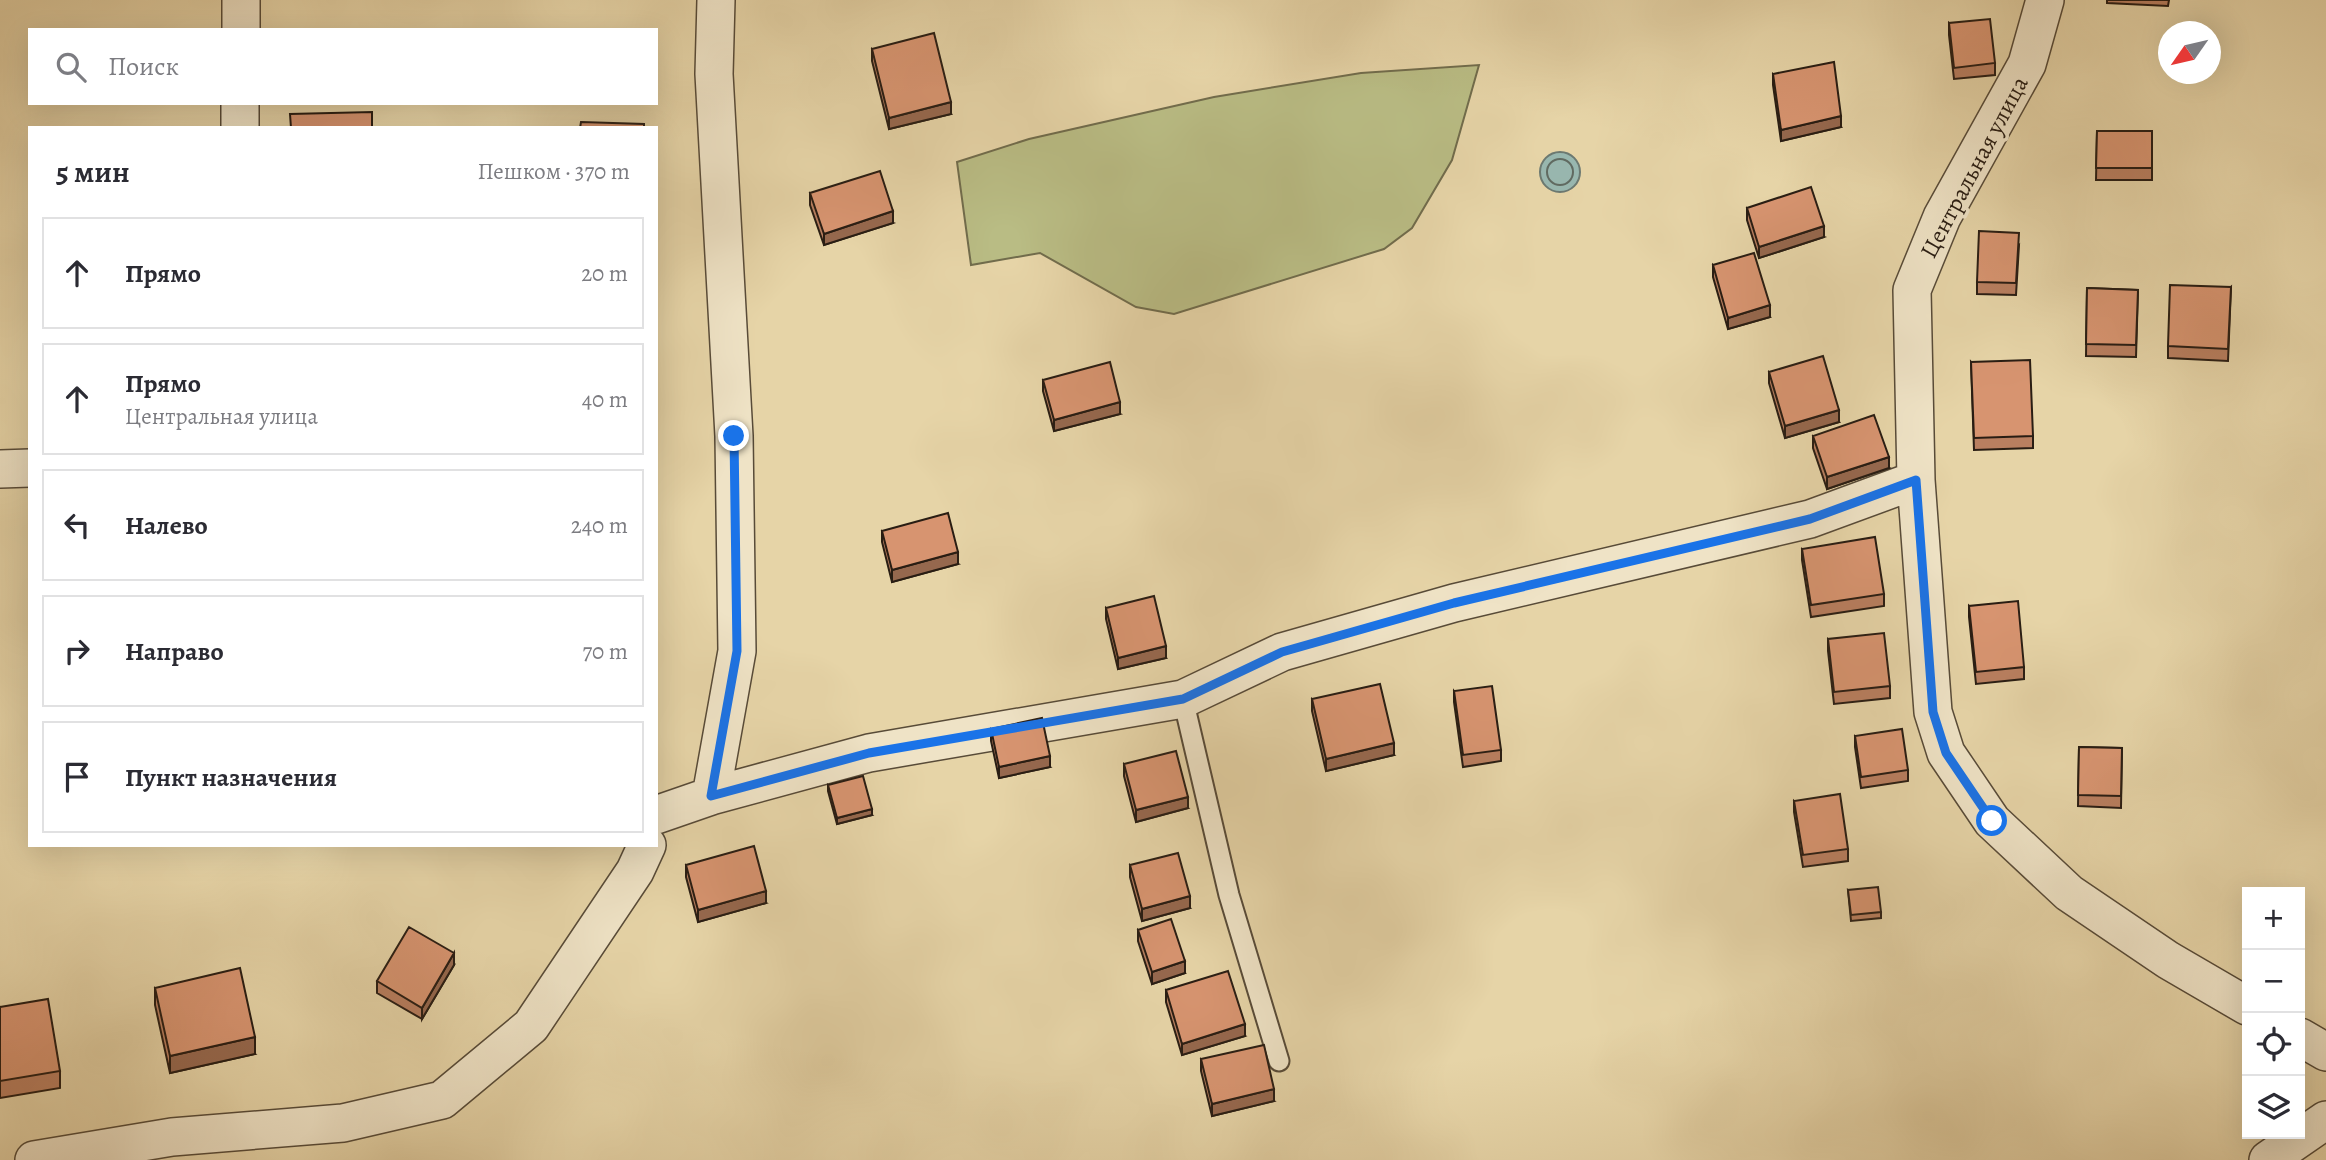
<!DOCTYPE html>
<html lang="ru">
<head>
<meta charset="utf-8">
<style>
  body { margin:0; font-family:Alegreya,serif; background:#f7f7f7; color:#2b2b33 }
  .controls { position:absolute; right:21px; bottom:21px; display:grid; overflow:hidden; border-radius:0px; box-shadow:0 7px 28px #0002 }
  .controls button { width:63px; height:63px; display:grid; place-items:center; padding:0; border:0; border-bottom:2px solid #e1e1e2; background:#fff; color:#2b2b33; font:35px sans-serif }
  .compass { position:absolute; left:2158px; top:21px; width:63px; height:63px; border-radius:50%; background:#fff; box-shadow:0 7px 28px #0002; rotate:236deg }
  .stop { position:absolute; width:21px; height:21px; margin:-16px; border:5px solid #1a73e8; border-radius:50%; background:#fff }
  .stop.end { background:#1a73e8; border-color:#fff; box-shadow:0 2px 7px #0008 }
  .list { margin:0; padding:0; list-style:none }
  h2 { display:flex; justify-content:space-between; align-items:center; height:91px; margin:0; padding:0 28px; font-size:30px }
  h2 small { font-size:23px; font-weight:400; color:#7c7c81 }
  .list li { display:grid; grid-template-columns:46px 1fr auto; gap:21px; align-items:center; box-sizing:border-box; height:112px; margin:0 14px 14px; padding:0 14px; border:2px solid #e1e1e2; border-radius:0px }
  .list b { display:block; font-size:26px; white-space:nowrap }
  .list p { margin:0; font-size:23px; white-space:nowrap; color:#7c7c81 }
  .list em { font-size:23px; font-style:normal; color:#7c7c81 }
  .icon { flex:none; width:38px; height:38px; fill:none; stroke:currentColor; stroke-width:2; stroke-linecap:round; stroke-linejoin:round }
  .map { position:relative; flex:none; width:2326px; height:1160px; overflow:hidden }
  .search { position:absolute; background:#fff; box-shadow:0 7px 28px #0002; left:28px; top:28px; width:630px; height:77px; display:flex; align-items:center; gap:18px; box-sizing:border-box; padding:0 24px; border-radius:0px; color:#7c7c81; font-size:26px }
  .panel { position:absolute; background:#fff; box-shadow:0 7px 28px #0002; left:28px; top:126px; width:630px; height:721px; border-radius:0px }
  .map>svg:first-child { display:block }
  .green { fill:#b9bc84; stroke:#716c4c; stroke-width:2 }
  .water { fill:#98b7af; stroke:#6c7971; stroke-width:2 }
  .lines { fill:none; stroke-linecap:round; stroke-linejoin:round }
  .shore { stroke:#606a61; stroke-width:2 }
  .lane-casing { stroke:#584b38; stroke-width:23 }
  .street-casing { stroke:#584b38; stroke-width:40 }
  .lane { stroke:#efe3c6; stroke-width:19 }
  .street { stroke:#efe3c6; stroke-width:37 }
  .wall { fill:#b97f60; stroke:#291d13; stroke-width:2 }
  .shaded-wall { fill:#96684e; stroke:#291d13; stroke-width:2 }
  .building { fill:#d79470; stroke:#291d13; stroke-width:2 }
  .route { stroke:#1a73e8; stroke-width:9 }
  .labels { text-anchor:middle; stroke-width:7; stroke-linejoin:round; paint-order:stroke }
  .street-label { font-size:24px; fill:#291d13; stroke:#efe3c6 }
</style>
</head>
<body>
<div class="map">
<svg width="2326" height="1160" viewBox="0 0 2326 1160">
  <rect width="100%" height="100%" fill="#e6d4a7"/>
  <filter id="stains"><feTurbulence type="fractalNoise" baseFrequency=".00286" numOctaves="4"/><feColorMatrix values="0 0 0 0 .2 0 0 0 0 .09 0 0 0 0 .02 0 0 0 .5 -.17"/></filter>
  <radialGradient id="worn" r=".72"><stop offset=".6" stop-color="#630" stop-opacity="0"/><stop offset="1" stop-color="#630" stop-opacity=".3"/></radialGradient>
  <path class="green" d="M 1479,65 L 1452,160 L 1412,228 L 1384,249 L 1174,314 L 1136,307 L 1040,253 L 971,265 L 957,162 L 1029,139 L 1214,97 L 1361,73 Z"/>
  <path class="water" d="M1540 172a20 20 0 1 1 40 0a20 20 0 1 1-40 0Z"/>
  <g class="lines">
    <path class="shore" d="M1547 172a13 13 0 1 1 26 0a13 13 0 1 1-26 0Z"/>
    <g class="lane-casing">
      <path id="lane" d="M 1183,699 L 1229,895 L 1279,1061"/>
    </g>
    <g class="street-casing">
      <path id="street" d="M 2045,0 L 2027,64 L 1942,217 L 1912,290 L 1916,480 L 1933,712 L 1946,753 L 1992,821 L 2069,893 L 2168,960 L 2247,1006
        M 241,30 L 241,0
        M 240,128 L 240,103
        M 0,469 L 30,468
        M 711,796 L 737,651 L 734,436 L 714,74 L 716,0
        M 656,815 L 711,796 L 869,753 L 1183,699 L 1282,652 L 1454,603 L 1810,519 L 1916,480
        M 2300,1037 L 2326,1052
        M 34,1160 L 172,1137 L 343,1123 L 442,1100 L 531,1026 L 635,871 L 647,845
        M 2268,1160 L 2326,1120"/>
    </g>
    <use href="#lane" class="lane"/>
    <use href="#street" class="street"/>
  </g>
  <path class="wall" d="M 2107,0 L 2169,0 L 2168,6 L 2107,3 Z
    M 1949,23 L 1995,63 L 1995,75 L 1954,79 L 1949,35 Z
    M 872,49 L 951,114 L 889,129 L 872,61 Z
    M 1773,74 L 1841,127 L 1781,141 L 1773,85 Z
    M 2097,131 L 2152,131 L 2152,180 L 2096,180 Z
    M 810,193 L 893,223 L 824,245 L 810,205 Z
    M 1747,208 L 1824,237 L 1759,258 L 1747,220 Z
    M 2019,245 L 2016,295 L 1977,294 L 1977,282 Z
    M 1713,265 L 1770,317 L 1728,329 L 1713,277 Z
    M 2231,287 L 2228,361 L 2168,358 L 2168,346 Z
    M 2087,288 L 2138,290 L 2136,357 L 2086,356 Z
    M 1971,362 L 2033,436 L 2033,448 L 1974,450 Z
    M 1769,372 L 1839,422 L 1785,438 L 1769,383 Z
    M 1043,380 L 1120,414 L 1054,431 L 1043,391 Z
    M 1813,436 L 1889,468 L 1827,489 L 1813,448 Z
    M 882,531 L 958,564 L 892,582 L 882,542 Z
    M 1802,549 L 1884,594 L 1884,606 L 1811,617 L 1802,560 Z
    M 1969,606 L 2024,667 L 2024,679 L 1976,684 L 1969,617 Z
    M 1106,608 L 1166,658 L 1118,669 L 1106,619 Z
    M 1828,639 L 1890,686 L 1890,698 L 1834,704 L 1828,651 Z
    M 1454,691 L 1501,750 L 1501,761 L 1463,767 L 1454,702 Z
    M 1312,699 L 1394,755 L 1326,771 L 1312,711 Z
    M 991,729 L 1050,767 L 999,778 L 991,741 Z
    M 1855,736 L 1908,770 L 1908,781 L 1861,788 L 1855,747 Z
    M 2079,747 L 2122,748 L 2121,808 L 2078,806 Z
    M 1124,764 L 1188,808 L 1136,822 L 1124,776 Z
    M 828,785 L 872,815 L 837,824 L 828,791 Z
    M 1794,801 L 1848,849 L 1848,861 L 1803,867 L 1794,812 Z
    M 686,865 L 766,903 L 698,922 L 686,877 Z
    M 1130,865 L 1190,908 L 1142,921 L 1130,877 Z
    M 1848,890 L 1881,912 L 1881,918 L 1851,921 Z
    M 1138,930 L 1185,973 L 1152,984 L 1138,941 Z
    M 454,965 L 422,1019 L 377,993 L 377,981 Z
    M 155,988 L 255,1054 L 170,1073 L 155,1005 Z
    M 1166,990 L 1245,1036 L 1182,1055 L 1166,1002 Z
    M 0,1007 L 60,1071 L 60,1088 L 0,1098 Z
    M 1201,1059 L 1274,1101 L 1212,1116 L 1201,1071 Z"/>
  <path class="shaded-wall" d="M 951,102 L 951,114 L 889,129 L 889,118 Z
    M 1841,116 L 1841,127 L 1781,141 L 1781,130 Z
    M 893,211 L 893,223 L 824,245 L 824,234 Z
    M 1824,226 L 1824,237 L 1759,258 L 1759,247 Z
    M 1770,305 L 1770,317 L 1728,329 L 1728,318 Z
    M 1120,402 L 1120,414 L 1054,431 L 1054,420 Z
    M 1839,410 L 1839,422 L 1785,438 L 1785,426 Z
    M 1889,457 L 1889,468 L 1827,489 L 1827,477 Z
    M 958,552 L 958,564 L 892,582 L 892,570 Z
    M 1166,646 L 1166,658 L 1118,669 L 1118,658 Z
    M 1394,743 L 1394,755 L 1326,771 L 1326,759 Z
    M 1050,756 L 1050,767 L 999,778 L 999,767 Z
    M 1188,797 L 1188,808 L 1136,822 L 1136,810 Z
    M 872,809 L 872,815 L 837,824 L 837,818 Z
    M 766,891 L 766,903 L 698,922 L 698,910 Z
    M 1190,896 L 1190,908 L 1142,921 L 1142,909 Z
    M 454,953 L 454,965 L 422,1019 L 422,1008 Z
    M 1185,961 L 1185,973 L 1152,984 L 1152,972 Z
    M 1245,1024 L 1245,1036 L 1182,1055 L 1182,1044 Z
    M 255,1037 L 255,1054 L 170,1073 L 170,1056 Z
    M 1274,1089 L 1274,1101 L 1212,1116 L 1212,1104 Z"/>
  <path class="building" d="M 1990,19 L 1995,63 L 1954,68 L 1949,23 Z
    M 934,33 L 951,102 L 889,118 L 872,49 Z
    M 1834,62 L 1841,116 L 1781,130 L 1773,74 Z
    M 372,112 L 372,128 L 291,128 L 290,114 Z
    M 581,122 L 644,124 L 644,128 L 580,128 Z
    M 2097,131 L 2152,131 L 2152,168 L 2096,168 Z
    M 880,171 L 893,211 L 824,234 L 810,193 Z
    M 1811,187 L 1824,226 L 1759,247 L 1747,208 Z
    M 1979,231 L 2019,233 L 2016,283 L 1977,282 Z
    M 1754,253 L 1770,305 L 1728,318 L 1713,265 Z
    M 2170,285 L 2231,287 L 2228,349 L 2168,346 Z
    M 2087,288 L 2138,290 L 2136,345 L 2086,344 Z
    M 1823,356 L 1839,410 L 1785,426 L 1769,372 Z
    M 2030,360 L 2033,436 L 1974,438 L 1971,362 Z
    M 1110,362 L 1120,402 L 1054,420 L 1043,380 Z
    M 1874,415 L 1889,457 L 1827,477 L 1813,436 Z
    M 948,513 L 958,552 L 892,570 L 882,531 Z
    M 1875,537 L 1884,594 L 1811,605 L 1802,549 Z
    M 1154,596 L 1166,646 L 1118,658 L 1106,608 Z
    M 2018,601 L 2024,667 L 1976,672 L 1969,606 Z
    M 1884,633 L 1890,686 L 1834,692 L 1828,639 Z
    M 1380,684 L 1394,743 L 1326,759 L 1312,699 Z
    M 1492,686 L 1501,750 L 1463,755 L 1454,691 Z
    M 1042,718 L 1050,756 L 999,767 L 991,729 Z
    M 1902,729 L 1908,770 L 1861,777 L 1855,736 Z
    M 2079,747 L 2122,748 L 2121,796 L 2078,795 Z
    M 1176,751 L 1188,797 L 1136,810 L 1124,764 Z
    M 863,776 L 872,809 L 837,818 L 828,785 Z
    M 1840,794 L 1848,849 L 1803,855 L 1794,801 Z
    M 754,846 L 766,891 L 698,910 L 686,865 Z
    M 1178,853 L 1190,896 L 1142,909 L 1130,865 Z
    M 1878,887 L 1881,912 L 1851,915 L 1848,890 Z
    M 1171,919 L 1185,961 L 1152,972 L 1138,930 Z
    M 409,927 L 454,953 L 422,1008 L 377,981 Z
    M 240,968 L 255,1037 L 170,1056 L 155,988 Z
    M 1228,971 L 1245,1024 L 1182,1044 L 1166,990 Z
    M 48,999 L 60,1071 L 0,1081 L 0,1007 Z
    M 1264,1045 L 1274,1089 L 1212,1104 L 1201,1059 Z"/>
  <g class="lines">
    <path class="route" d="M 734,436 L 737,651 L 711,796 L 869,753 L 1183,699 L 1282,652 L 1454,603 L 1810,519 L 1916,480 L 1933,712 L 1946,753 L 1992,821"/>
  </g>
  <g class="labels">
    <g class="street-label">
      <text transform="translate(1974 167) rotate(-62)" y="8">Центральная улица</text>
    </g>
  </g>
  <rect width="100%" height="100%" filter="url(#stains)"/>
  <rect width="100%" height="100%" fill="url(#worn)"/>
</svg>
<div class="controls">
<button>+</button>
<button>−</button>
<button><svg class="icon" aria-label="locate" viewBox="0 0 24 24"><circle cx="12" cy="12" r="6"/><path d="M12 2v4M12 18v4M2 12h4M18 12h4"/></svg></button>
<button><svg class="icon" aria-label="layers" viewBox="0 0 24 24"><path d="M12 4l9 5-9 5-9-5zM3 14l9 5 9-5"/></svg></button>
</div>
<svg class="compass" viewBox="-18 -18 36 36"><path d="M0-13l5 13h-10z" fill="#e53935"/><path d="M0 13l5-13h-10z" fill="#7c7c81"/></svg>
<div class="stop" style="left:1992px;top:821px"></div>
<div class="stop end" style="left:734px;top:436px"></div>
<div class="search"><svg class="icon" aria-label="search" viewBox="0 0 24 24"><circle cx="10" cy="10" r="6"/><path d="M15 15l6 6"/></svg>Поиск</div>
<section class="panel">
<h2>5 мин<small>Пешком · 370 m</small></h2>
<ul class="list">
<li><svg class="icon" aria-label="ahead" viewBox="0 0 24 24"><path d="M12 20V5M6 11l6-6 6 6"/></svg><div><b>Прямо</b></div><em>20 m</em></li>
<li><svg class="icon" aria-label="ahead" viewBox="0 0 24 24"><path d="M12 20V5M6 11l6-6 6 6"/></svg><div><b>Прямо</b><p>Центральная улица</p></div><em>40 m</em></li>
<li><svg class="icon" aria-label="left" viewBox="0 0 24 24"><path d="M17 20v-9H6M10 6l-5 5 5 5"/></svg><div><b>Налево</b></div><em>240 m</em></li>
<li><svg class="icon" aria-label="right" viewBox="0 0 24 24"><path d="M7 20v-9h11M14 6l5 5-5 5"/></svg><div><b>Направо</b></div><em>70 m</em></li>
<li><svg class="icon" aria-label="arrive" viewBox="0 0 24 24"><path d="M6 21V4h12l-3 4 3 4H6"/></svg><div><b>Пункт назначения</b></div></li>
</ul>
</section>
</div>
</body>
</html>
